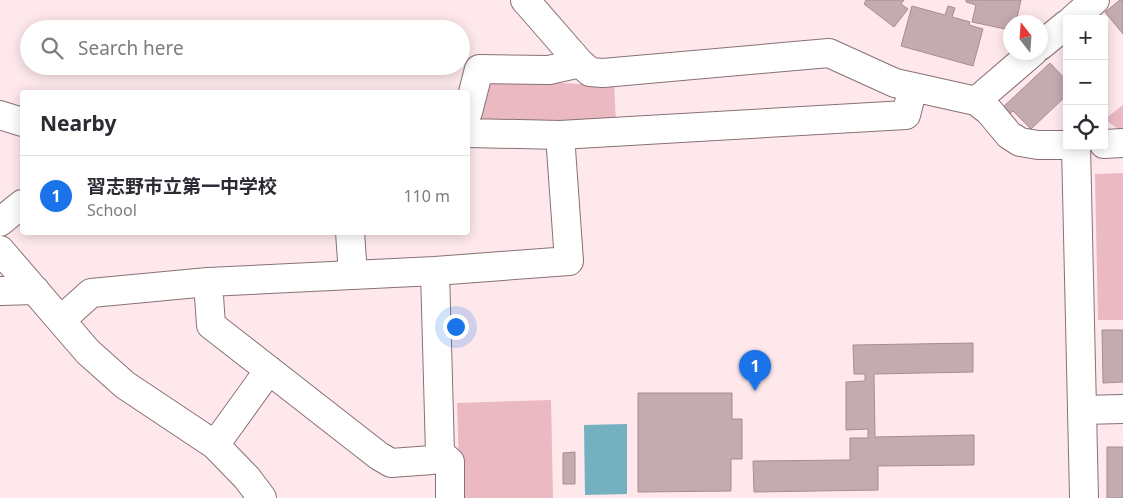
<!DOCTYPE html>
<html lang="en">
<head>
<meta charset="utf-8">
<style>
  body { margin:0; font-family:"Noto Sans","Noto Sans JP",sans-serif; background:#f7f7f7; color:#2b2b33 }
  .controls { position:absolute; right:15px; top:15px; display:grid; overflow:hidden; border-radius:5px; box-shadow:0 2px 12px #0003 }
  .controls button { width:45px; height:45px; display:grid; place-items:center; padding:0; border:0; border-bottom:1px solid #e1e1e2; background:#fff; color:#2b2b33; font:25px sans-serif }
  .compass { position:absolute; left:1003px; top:15px; width:45px; height:45px; border-radius:50%; background:#fff; box-shadow:0 2px 12px #0003; rotate:343deg }
  .you { position:absolute; left:455px; top:326px; width:18px; height:18px; margin:-12px; border:4px solid #fff; border-radius:50%; background:#1a73e8; box-shadow:0 0 0 8px #1a73e833 }
  .badge { display:grid; place-items:center; width:32px; height:32px; border-radius:50%; background:#1a73e8; color:#fff; font-size:16px; font-weight:700 }
  .pin { position:absolute; translate:-50% -41px; filter:drop-shadow(0 1px 2px #0008) }
  .pin::after { content:''; position:absolute; top:26px; width:18px; height:15px; background:inherit; clip-path:polygon(0 0,100% 0,50% 100%) }
  .list { margin:0; padding:0; list-style:none }
  h2 { display:flex; justify-content:space-between; align-items:center; height:65px; margin:0; padding:0 20px; font-size:21px }
  h2 small { font-size:16px; font-weight:400; color:#7c7c81 }
  .list li { display:grid; grid-template-columns:32px 1fr auto; gap:15px; align-items:center; box-sizing:border-box; height:80px; padding:0 20px; border-top:1px solid #e1e1e2 }
  .list b { display:block; font-size:19px; white-space:nowrap }
  .list p { margin:0; font-size:16px; white-space:nowrap; color:#7c7c81 }
  .list em { font-size:16px; font-style:normal; color:#7c7c81 }
  .icon { flex:none; width:28px; height:28px; fill:none; stroke:currentColor; stroke-width:2; stroke-linecap:round; stroke-linejoin:round }
  .map { position:relative; flex:none; width:1123px; height:498px; overflow:hidden }
  .search { position:absolute; background:#fff; box-shadow:0 2px 12px #0003; left:20px; top:20px; width:450px; height:55px; display:flex; align-items:center; gap:12px; box-sizing:border-box; padding:0 18px; border-radius:28px; color:#7c7c81; font-size:19px }
  .panel { position:absolute; background:#fff; box-shadow:0 2px 12px #0003; left:20px; top:90px; width:450px; height:145px; border-radius:5px }
  .map>svg:first-child { display:block }
  .green { fill:#ebb9c2 }
  .water { fill:#74b0bf }
  .building { fill:#c4abaf; stroke:#a68d91 }
  .lines { fill:none; stroke-linecap:round; stroke-linejoin:round }
  .minor-casing { stroke:#887175; stroke-width:30 }
  .minor { stroke:#fff; stroke-width:28 }
</style>
</head>
<body>
<div class="map">
<svg width="1123" height="498" viewBox="0 0 1123 498">
  <rect width="100%" height="100%" fill="#fee8ec"/>
  <path class="green" d="M 488,79 L 579,84 L 614,80 L 616,124 L 475,127 Z
    M 1123,105 L 1123,129 L 1118,129 L 1105,119 Z
    M 1123,173 L 1123,320 L 1098,320 L 1095,174 Z
    M 551,400 L 553,498 L 460,498 L 457,403 Z"/>
  <path class="water" d="M 627,424 L 627,494 L 585,495 L 584,425 Z"/>
  <path class="building" d="M 866,0 L 904,0 L 901,4 L 908,9 L 894,27 L 864,4 Z
    M 966,0 L 1021,0 L 1016,22 L 1010,22 L 1010,30 L 972,22 L 976,5 L 966,2 Z
    M 1120,0 L 1123,0 L 1123,34 L 1105,12 Z
    M 912,6 L 945,15 L 948,6 L 955,8 L 952,17 L 970,22 L 969,25 L 983,29 L 973,66 L 901,46 Z
    M 1050,63 L 1067,81 L 1067,95 L 1031,129 L 1013,111 L 1007,116 L 1001,109 Z
    M 1102,330 L 1123,330 L 1123,382 L 1103,383 Z
    M 973,343 L 973,372 L 874,374 L 875,437 L 974,435 L 974,465 L 878,466 L 878,490 L 754,492 L 753,461 L 850,460 L 850,438 L 868,438 L 868,429 L 846,430 L 846,382 L 865,381 L 865,374 L 854,374 L 853,345 Z
    M 638,393 L 732,393 L 732,419 L 742,419 L 742,459 L 731,459 L 731,491 L 638,492 Z
    M 1107,447 L 1123,447 L 1123,498 L 1107,498 Z
    M 575,452 L 575,484 L 563,484 L 563,453 Z"/>
  <g class="lines">
    <g class="minor-casing">
      <path id="minor" d="M 525,0 L 580,63 L 590,72 L 603,73 L 829,53 L 895,83 L 976,101 L 989,111 L 1009,135 L 1020,142 L 1038,145 L 1067,145
        M 1073,19 L 1095,0
        M 1040,46 L 1067,24
        M 976,101 L 1033,52
        M 468,112 L 479,69 L 549,70 L 580,63
        M 0,115 L 22,122
        M 468,133 L 560,135 L 906,115 L 910,99
        M 1104,144 L 1123,143
        M 1076,146 L 1084,498
        M 0,222 L 22,204
        M 350,232 L 353,275
        M 0,250 L 88,352 L 125,385 L 215,445 L 247,478 L 262,498
        M 208,282 L 211,325 L 379,456 L 391,463 L 432,460 L 440,453 L 435,271
        M 0,291 L 35,290
        M 61,320 L 91,293 L 208,282 L 435,271 L 569,261 L 560,135
        M 1082,410 L 1123,409
        M 215,445 L 269,370
        M 440,453 L 450,462 L 450,498"/>
    </g>
    <use href="#minor" class="minor"/>
  </g>
</svg>
<div class="controls">
<button>+</button>
<button>−</button>
<button><svg class="icon" aria-label="locate" viewBox="0 0 24 24"><circle cx="12" cy="12" r="6"/><path d="M12 2v4M12 18v4M2 12h4M18 12h4"/></svg></button>
</div>
<svg class="compass" viewBox="-18 -18 36 36"><path d="M0-13l5 13h-10z" fill="#e53935"/><path d="M0 13l5-13h-10z" fill="#7c7c81"/></svg>
<div class="you"></div>
<div class="pin badge" style="left:755px;top:391px">1</div>
<div class="search"><svg class="icon" aria-label="search" viewBox="0 0 24 24"><circle cx="10" cy="10" r="6"/><path d="M15 15l6 6"/></svg>Search here</div>
<section class="panel">
<h2>Nearby<small></small></h2>
<ul class="list">
<li><span class="badge">1</span><div><b>習志野市立第一中学校</b><p>School</p></div><em>110 m</em></li>
</ul>
</section>
</div>
</body>
</html>
